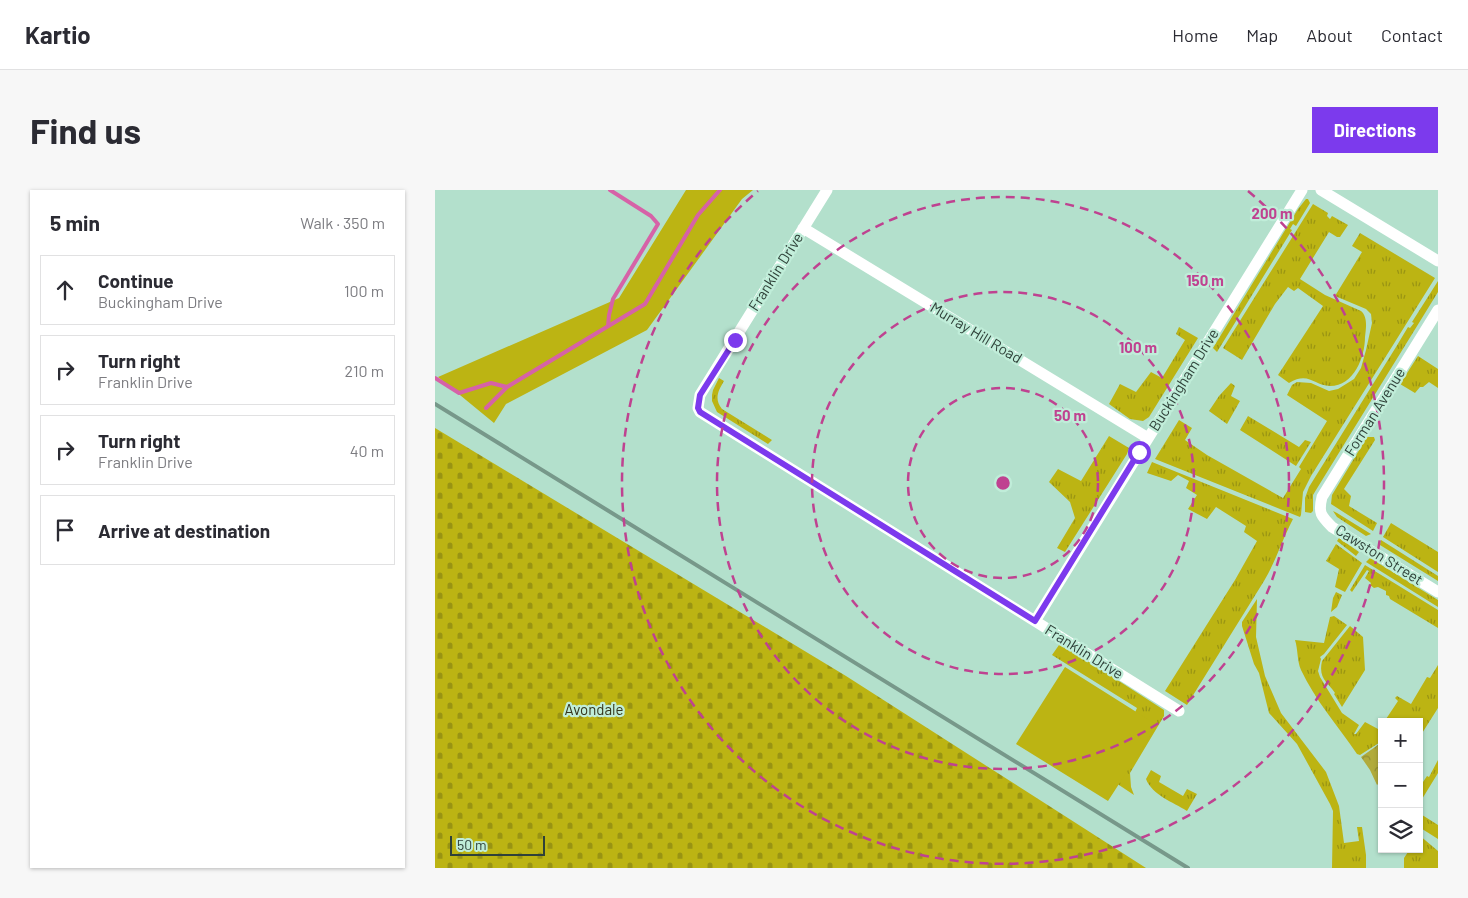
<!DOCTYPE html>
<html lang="en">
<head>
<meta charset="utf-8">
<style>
  body { margin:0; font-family:Barlow,sans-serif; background:#f7f7f7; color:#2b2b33 }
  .controls { position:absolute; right:15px; bottom:15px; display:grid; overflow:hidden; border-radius:0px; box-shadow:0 1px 4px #0004 }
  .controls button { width:45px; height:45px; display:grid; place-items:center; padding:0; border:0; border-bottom:1px solid #e1e1e2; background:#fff; color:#2b2b33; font:25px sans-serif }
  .scale { position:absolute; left:15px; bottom:12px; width:95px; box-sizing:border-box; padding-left:5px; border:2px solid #2f4139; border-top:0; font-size:14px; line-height:18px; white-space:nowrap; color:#2f4139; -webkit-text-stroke:4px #c0edd9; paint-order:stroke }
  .stop { position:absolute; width:15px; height:15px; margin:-11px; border:4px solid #7c3aed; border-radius:50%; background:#fff }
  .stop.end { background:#7c3aed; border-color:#fff; box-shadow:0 1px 5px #0008 }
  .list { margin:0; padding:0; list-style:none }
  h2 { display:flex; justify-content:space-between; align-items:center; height:65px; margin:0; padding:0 20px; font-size:21px }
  h2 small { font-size:16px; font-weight:400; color:#7c7c81 }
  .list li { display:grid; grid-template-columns:32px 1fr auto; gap:15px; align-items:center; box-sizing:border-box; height:70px; margin:0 10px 10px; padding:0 10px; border:1px solid #e1e1e2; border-radius:0px }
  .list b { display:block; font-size:19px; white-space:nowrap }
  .list p { margin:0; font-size:16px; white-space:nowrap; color:#7c7c81 }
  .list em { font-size:16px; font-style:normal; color:#7c7c81 }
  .icon { flex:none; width:28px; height:28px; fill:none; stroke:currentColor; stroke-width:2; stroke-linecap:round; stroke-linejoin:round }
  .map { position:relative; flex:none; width:1003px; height:678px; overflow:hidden; border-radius:0px }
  header { display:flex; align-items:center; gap:30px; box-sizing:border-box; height:70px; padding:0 25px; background:#fff; border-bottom:1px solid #e1e1e2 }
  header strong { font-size:24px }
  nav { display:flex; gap:28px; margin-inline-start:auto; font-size:18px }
  .intro { display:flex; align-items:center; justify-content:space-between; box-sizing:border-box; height:120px; padding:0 30px }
  h1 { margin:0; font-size:35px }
  .button { padding:12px 22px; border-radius:0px; background:#7c3aed; color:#fff; font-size:18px; font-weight:700 }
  main { display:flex; gap:30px; padding:0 30px }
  aside { flex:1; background:#fff; border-radius:0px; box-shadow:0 1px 4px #0004 }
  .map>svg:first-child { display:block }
  .grass { fill:url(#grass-tufts) }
  .forest { fill:url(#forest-crowns) }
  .cemetery { fill:url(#cemetery-stones) }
  .green { fill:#bcb413 }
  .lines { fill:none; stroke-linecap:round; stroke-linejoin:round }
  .stream { stroke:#d662a7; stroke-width:4 }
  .minor { stroke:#fff; stroke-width:11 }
  .rail { stroke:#77988a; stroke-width:4 }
  .route { stroke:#7c3aed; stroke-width:6 }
  .ring { fill:none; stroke:#bf4290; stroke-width:2.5; stroke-dasharray:9 6 }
  .labels { text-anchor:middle; stroke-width:4.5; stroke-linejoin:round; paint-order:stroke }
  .street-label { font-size:15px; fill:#2f4139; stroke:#c0edd9 }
  .park-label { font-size:15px; fill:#36351d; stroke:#c0edd9 }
  .centre { fill:#bf4290; stroke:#c0edd9; stroke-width:2.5 }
  .ring-label { font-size:15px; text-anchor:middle; font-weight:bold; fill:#bf4290; stroke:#c0edd9; stroke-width:4.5; stroke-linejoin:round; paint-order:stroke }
</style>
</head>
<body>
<header>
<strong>Kartio</strong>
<nav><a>Home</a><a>Map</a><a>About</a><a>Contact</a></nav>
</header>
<div class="intro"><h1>Find us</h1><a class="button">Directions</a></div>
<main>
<aside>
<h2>5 min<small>Walk · 350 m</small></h2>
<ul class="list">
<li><svg class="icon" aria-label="ahead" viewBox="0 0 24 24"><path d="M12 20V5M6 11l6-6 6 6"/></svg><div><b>Continue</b><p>Buckingham Drive</p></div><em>100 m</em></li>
<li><svg class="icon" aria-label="right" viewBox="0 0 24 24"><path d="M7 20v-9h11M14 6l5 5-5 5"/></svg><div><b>Turn right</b><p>Franklin Drive</p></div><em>210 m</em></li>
<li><svg class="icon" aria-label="right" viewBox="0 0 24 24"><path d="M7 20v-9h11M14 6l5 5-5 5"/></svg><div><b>Turn right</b><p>Franklin Drive</p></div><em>40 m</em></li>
<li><svg class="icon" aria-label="arrive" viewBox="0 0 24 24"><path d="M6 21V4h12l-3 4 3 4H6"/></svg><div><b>Arrive at destination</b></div></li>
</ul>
</aside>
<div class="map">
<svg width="1003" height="678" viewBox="0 0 1003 678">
  <defs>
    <pattern id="grass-tufts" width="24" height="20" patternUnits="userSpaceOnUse" patternTransform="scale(1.25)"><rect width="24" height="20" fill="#bcb413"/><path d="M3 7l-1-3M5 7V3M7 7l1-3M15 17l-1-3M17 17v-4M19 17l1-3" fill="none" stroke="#999413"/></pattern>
    <pattern id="forest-crowns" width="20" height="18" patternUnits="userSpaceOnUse" patternTransform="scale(1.25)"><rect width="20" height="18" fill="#b1ab3b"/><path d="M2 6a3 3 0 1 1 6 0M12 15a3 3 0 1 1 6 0" fill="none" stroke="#908d33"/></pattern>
    <pattern id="cemetery-stones" width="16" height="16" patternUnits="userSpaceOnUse" patternTransform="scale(1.25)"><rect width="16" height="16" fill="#bcb413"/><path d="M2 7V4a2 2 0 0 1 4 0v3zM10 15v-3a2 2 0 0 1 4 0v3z" fill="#999413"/></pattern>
  </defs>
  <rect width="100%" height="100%" fill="#b3e0cc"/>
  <path class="grass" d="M 871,9 L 873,9 L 875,13 L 861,36 L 858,34 L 855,39 L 857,40 L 782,162 L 778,158 L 863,19 Z
    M 878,14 L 893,23 L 892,26 L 895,29 L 897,26 L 913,35 L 905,47 L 902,47 L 894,42 L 865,89 L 890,105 L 926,121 C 933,127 931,138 930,147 C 930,167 919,196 895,196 C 879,196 874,181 854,193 L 843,185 L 888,116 L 863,98 L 859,101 L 853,97 L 840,114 L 807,170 L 788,158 Z
    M 925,43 L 1000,88 L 876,286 L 868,302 L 866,325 L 865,327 L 720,269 L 744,230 L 757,238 L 750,250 L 772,265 L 848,308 L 866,279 L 864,277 L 892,231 L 852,205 L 857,195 L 862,192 L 876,193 L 894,201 L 903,199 L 919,189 L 926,178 L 931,160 L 937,133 L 936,124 L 931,119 L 900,106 L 927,62 L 917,56 Z
    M 1003,91 L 1003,102 L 881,300 L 878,305 L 878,321 L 876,323 L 870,322 L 870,308 L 874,297 L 961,157 L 973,137 L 975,138 L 979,133 L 977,132 Z
    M 744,137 L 763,148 L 714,227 L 708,231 L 695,229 L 674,214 L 685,194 L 701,202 L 716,182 L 727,188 L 750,150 L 741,144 Z
    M 983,166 L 1003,179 L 1003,198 L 994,192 L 988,197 L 985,197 L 980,203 L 965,194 Z
    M 284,188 L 289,191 C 283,201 279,209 287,219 L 337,250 L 333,254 L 282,222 L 277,211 L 277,205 L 278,200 Z
    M 796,193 L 800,196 L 796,206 L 805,211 L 792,234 L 774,221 L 784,206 Z
    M 813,226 L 864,257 L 870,250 L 876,252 L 861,276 L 805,240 Z
    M 674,246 L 694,258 L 692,264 L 630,362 L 622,358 L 640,328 L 635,312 L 614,292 L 623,279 L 646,291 Z
    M 932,247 L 939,247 L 940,250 L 909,299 L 916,306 L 914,316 L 942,333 L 938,341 L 896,314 L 897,305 Z
    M 717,272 L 858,329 C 847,350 841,371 829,391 L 752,515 L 730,501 L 800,390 L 822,351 L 809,342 L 811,336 L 781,317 L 772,329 L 753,319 L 762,305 L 751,298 L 754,291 L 743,285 L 736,291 L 712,283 Z
    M 898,321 L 902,323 L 936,344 L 931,346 L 902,327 Z
    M 956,333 L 1003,362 L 1003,382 L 948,347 Z
    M 904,348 L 924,362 L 921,366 L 902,351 Z
    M 946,350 L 1003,386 L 1003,391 L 945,355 Z
    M 901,354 L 927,373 L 910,402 L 900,397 L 904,379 L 891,371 Z
    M 935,368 L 1003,410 L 1003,417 L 931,372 Z
    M 930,375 L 1003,420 L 1003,438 L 955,409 L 954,406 L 951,405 L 951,401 L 943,397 L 939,398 L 935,395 L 936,393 L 930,388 L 934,381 L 932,380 L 917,402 L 915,400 Z
    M 901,402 L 907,405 L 902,417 L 896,422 L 898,408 Z
    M 822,409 L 821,447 L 830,486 L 846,523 L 891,582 L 904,616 L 909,653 L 924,651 L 922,637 L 927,637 L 931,665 L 931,678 L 897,678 L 898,621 L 895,614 L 862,554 L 834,523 L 824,483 L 819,474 L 807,436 L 807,432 Z
    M 899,426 L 912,435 L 889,464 L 885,467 L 886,469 L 883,481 L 885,487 L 907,523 L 924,535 L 919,544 L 921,544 L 930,532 L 943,539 L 947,535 L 947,551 L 925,565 L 922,564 C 903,536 880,510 866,480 C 862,471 863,459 860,450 L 889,453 L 895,427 Z
    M 915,436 L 928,447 L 930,480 L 907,517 L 899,504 L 900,503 C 893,492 883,489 887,471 Z
    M 624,455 L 642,464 L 729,520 L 729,526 L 695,583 L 696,597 L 699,605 L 681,593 L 692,540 L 702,518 L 617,465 Z
    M 1003,475 L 1003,518 L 984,548 L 984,532 L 949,532 L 963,511 L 960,508 L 962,506 L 976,514 L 992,487 L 995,488 Z
    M 1003,570 L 1003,583 L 984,614 L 984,589 L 988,592 L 992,586 L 994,587 Z
    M 716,580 L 726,586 L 724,592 L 748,606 L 752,599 L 762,604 L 752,621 C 738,612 717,605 711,589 Z
    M 984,623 L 1003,635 L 1003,649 L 984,637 Z
    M 984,645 L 1003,661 L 1003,678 L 969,678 L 969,668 L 975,659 L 984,659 Z"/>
  <path class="forest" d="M 947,552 L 947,590 L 942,595 L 935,580 L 926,567 Z"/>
  <path class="cemetery" d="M 0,238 L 411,486 L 711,678 L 0,678 Z"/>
  <path class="green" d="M 251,0 L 318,0 L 307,9 L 212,140 L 71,214 L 59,233 L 3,187 L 184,108 Z
    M 630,477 L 722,535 L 673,611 L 581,554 Z"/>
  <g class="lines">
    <path class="stream" d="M 173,136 L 174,125 L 178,109 L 223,34 L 216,26 L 175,0
      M 0,188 L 24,203 L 56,193 L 72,197
      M 51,218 L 72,197 L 210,114 L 263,25 L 285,0"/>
    <path class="minor" d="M 392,0 L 265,205 L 263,218 L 265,222 L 744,521
      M 886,0 L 1003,71
      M 368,38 L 713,248
      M 1003,120 L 887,307 C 883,323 886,326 897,337 L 1003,402
      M 600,431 L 867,0"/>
    <path class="rail" d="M 0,214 L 753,678"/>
  </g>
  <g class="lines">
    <path class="route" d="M 300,150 L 265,205 L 263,218 L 265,222 L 600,431 L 704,262"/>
  </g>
  <g class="ring">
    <circle cx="568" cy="293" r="95"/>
    <circle cx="568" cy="293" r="191"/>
    <circle cx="568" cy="293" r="286"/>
    <path d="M813 1A381 381 0 1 1 323 1"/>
  </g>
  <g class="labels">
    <g class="street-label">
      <text transform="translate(341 82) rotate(-58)" y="5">Franklin Drive</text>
      <text transform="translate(541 143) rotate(31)" y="5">Murray Hill Road</text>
      <text transform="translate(749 190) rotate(-58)" y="5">Buckingham Drive</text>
      <text transform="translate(940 222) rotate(-58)" y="5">Forman Avenue</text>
      <text transform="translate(944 365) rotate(32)" y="5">Cawston Street</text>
      <text transform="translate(649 462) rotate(32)" y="5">Franklin Drive</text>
    </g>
    <g class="park-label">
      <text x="159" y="525">Avondale</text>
    </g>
  </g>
  <circle cx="568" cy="293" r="8" class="centre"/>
  <g class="ring-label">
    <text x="837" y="29">200 m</text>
    <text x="770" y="96">150 m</text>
    <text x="703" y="163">100 m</text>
    <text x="635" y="231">50 m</text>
  </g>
</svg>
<div class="controls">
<button>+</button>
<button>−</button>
<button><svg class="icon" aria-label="layers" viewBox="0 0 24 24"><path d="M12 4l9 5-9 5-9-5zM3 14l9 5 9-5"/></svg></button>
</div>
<div class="scale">50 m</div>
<div class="stop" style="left:704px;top:262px"></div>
<div class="stop end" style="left:300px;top:150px"></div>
</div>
</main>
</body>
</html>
